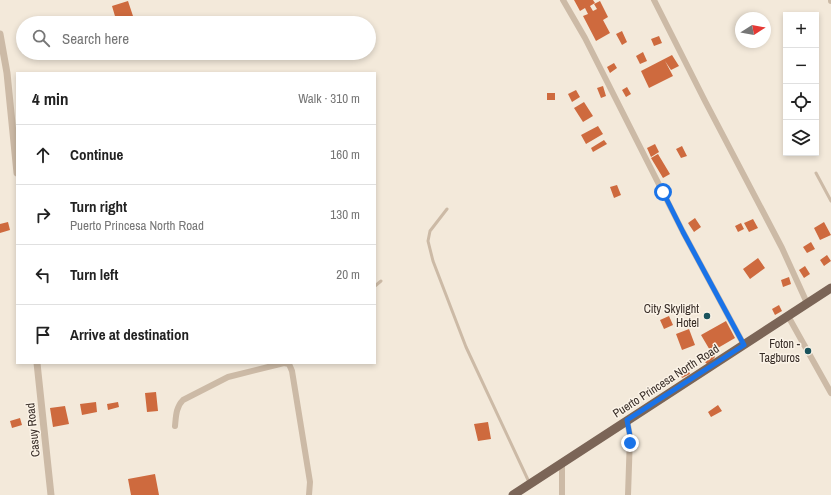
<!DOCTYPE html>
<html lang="en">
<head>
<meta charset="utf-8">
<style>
  body { margin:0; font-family:"Archivo Narrow",sans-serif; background:#f6f6f6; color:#222 }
  .controls { position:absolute; right:12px; top:12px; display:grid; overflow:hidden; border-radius:0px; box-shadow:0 2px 6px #0003 }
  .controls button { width:36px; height:36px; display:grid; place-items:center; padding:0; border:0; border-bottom:1px solid #e0e0e0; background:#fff; color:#222; font:20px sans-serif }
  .compass { position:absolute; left:735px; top:12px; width:36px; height:36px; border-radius:50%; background:#fff; box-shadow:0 2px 6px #0003; rotate:79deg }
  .stop { position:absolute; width:12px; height:12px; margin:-9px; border:3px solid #1a73e8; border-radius:50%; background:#fff }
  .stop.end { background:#1a73e8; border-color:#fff; box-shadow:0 1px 4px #0008 }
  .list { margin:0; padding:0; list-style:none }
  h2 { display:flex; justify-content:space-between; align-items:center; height:52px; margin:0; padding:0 16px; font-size:17px }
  h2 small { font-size:13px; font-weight:400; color:#767676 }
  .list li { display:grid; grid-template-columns:26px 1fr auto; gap:12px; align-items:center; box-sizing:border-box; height:60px; padding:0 16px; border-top:1px solid #e0e0e0 }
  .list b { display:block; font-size:15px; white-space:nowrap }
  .list p { margin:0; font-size:13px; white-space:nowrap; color:#767676 }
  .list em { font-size:13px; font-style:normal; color:#767676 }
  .icon { flex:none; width:22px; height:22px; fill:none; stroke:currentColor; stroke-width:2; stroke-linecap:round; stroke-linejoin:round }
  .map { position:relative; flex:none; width:831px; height:495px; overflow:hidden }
  .search { position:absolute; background:#fff; box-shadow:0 2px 6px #0003; left:16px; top:16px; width:360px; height:44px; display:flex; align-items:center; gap:10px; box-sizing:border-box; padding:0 14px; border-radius:22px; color:#767676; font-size:15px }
  .panel { position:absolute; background:#fff; box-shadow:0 2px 6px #0003; left:16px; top:72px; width:360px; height:292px; border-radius:0px }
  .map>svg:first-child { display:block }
  .building { fill:#ce6a3e }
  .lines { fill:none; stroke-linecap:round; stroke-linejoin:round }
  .service { stroke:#ccbaa6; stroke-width:3 }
  .minor { stroke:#ccbaa6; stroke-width:6 }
  .tertiary { stroke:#ccbaa6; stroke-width:7 }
  .primary { stroke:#7b6557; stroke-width:9 }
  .route { stroke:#1a73e8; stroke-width:5 }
  .poi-dot { fill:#1a535c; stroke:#fbf3e7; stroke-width:1.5 }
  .labels { text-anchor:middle; stroke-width:3; stroke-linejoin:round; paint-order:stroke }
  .poi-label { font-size:12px; fill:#382d27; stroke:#fbf3e7; text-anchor:end }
  .street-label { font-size:12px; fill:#382d27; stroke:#fbf3e7 }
</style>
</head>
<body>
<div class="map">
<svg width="831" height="495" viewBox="0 0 831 495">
  <rect width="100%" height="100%" fill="#f3e9da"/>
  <path class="building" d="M 574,0 L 593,0 L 595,3 L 590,6 L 593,11 L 597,9 L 594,4 L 600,1 L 608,17 L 603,20 L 610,33 L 596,41 L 583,16 L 588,14 L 585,8 L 580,11 Z
    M 128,1 L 135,22 L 131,23 L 117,23 L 112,6 Z
    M 622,31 L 627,42 L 622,45 L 616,34 Z
    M 659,36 L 662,43 L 654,46 L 651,39 Z
    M 643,52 L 647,61 L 640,64 L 636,56 Z
    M 672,55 L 679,66 L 671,70 L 665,61 L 673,76 L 649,88 L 641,71 Z
    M 614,63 L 617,68 L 610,73 L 607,67 Z
    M 603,86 L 606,96 L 601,98 L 597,88 Z
    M 627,87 L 631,94 L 626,97 L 622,90 Z
    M 576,90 L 580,97 L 572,102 L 568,94 Z
    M 547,93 L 555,93 L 555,100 L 547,100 Z
    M 584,102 L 593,116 L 583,122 L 574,108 Z
    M 598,126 L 603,134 L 586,144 L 581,135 Z
    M 604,140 L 607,144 L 593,152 L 591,148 Z
    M 655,144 L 659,152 L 651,157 L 647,148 Z
    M 682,146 L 687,156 L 681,158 L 676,149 Z
    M 658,154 L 670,174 L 663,178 L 651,158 Z
    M 617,185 L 621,195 L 614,198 L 610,187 Z
    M 695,218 L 701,227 L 694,232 L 688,223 Z
    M 753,219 L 758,228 L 749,232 L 744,223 Z
    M 8,222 L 10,230 L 0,233 L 0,224 Z
    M 824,222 L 831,235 L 820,240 L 814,228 Z
    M 741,223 L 744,229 L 738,232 L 735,226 Z
    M 811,242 L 815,249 L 807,253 L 803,247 Z
    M 827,255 L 831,261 L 824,266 L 820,260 Z
    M 758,258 L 765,268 L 750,279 L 743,269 Z
    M 805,266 L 810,274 L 804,278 L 799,270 Z
    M 789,277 L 791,284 L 783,287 L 781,280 Z
    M 779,305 L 782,311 L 775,315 L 772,309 Z
    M 669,316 L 673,325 L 664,329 L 660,320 Z
    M 726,321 L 735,338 L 711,352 L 701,335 Z
    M 689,329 L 695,345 L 682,350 L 676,334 Z
    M 711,352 L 715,357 L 708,365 L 703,360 Z
    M 687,367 L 690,374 L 682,378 L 679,370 Z
    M 156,392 L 158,411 L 147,412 L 145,393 Z
    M 96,402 L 97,412 L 82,415 L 80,404 Z
    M 118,402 L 119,407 L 108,410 L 107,404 Z
    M 718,405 L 722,411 L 711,417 L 708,412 Z
    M 65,406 L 69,424 L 53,427 L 50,408 Z
    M 20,418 L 22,425 L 12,428 L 10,421 Z
    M 488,422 L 491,439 L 478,441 L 474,424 Z
    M 155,474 L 159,495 L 131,495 L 128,479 Z"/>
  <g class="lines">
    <path class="service" d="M 816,173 L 831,201
      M 447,209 L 430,231 L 428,241 L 433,261 L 466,347 L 529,482
      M 375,286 L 381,281"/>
    <path class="minor" d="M 563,0 L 585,38 L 683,232 L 744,345
      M 654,0 L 705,101 L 782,248 L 807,303
      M 831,0 L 831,1
      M 788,316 L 831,393
      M 627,420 L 630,436 L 628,495
      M 175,426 C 176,416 176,407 183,400 L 228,377 L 284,363 L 289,364 L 292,371 L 310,482 L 309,495
      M 562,495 L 562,463"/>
    <path class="tertiary" d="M 0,34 L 7,73 L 17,173
      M 37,363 L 51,495"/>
    <path class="primary" d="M 513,495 L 831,288"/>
  </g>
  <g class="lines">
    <path class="route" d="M 630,443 L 630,436 L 627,420 L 744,345 L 683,232 L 663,192"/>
  </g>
  <g class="poi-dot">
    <circle cx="707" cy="316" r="4"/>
    <circle cx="808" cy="351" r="4"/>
  </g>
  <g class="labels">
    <g class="poi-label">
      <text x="699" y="313">City Skylight<tspan x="699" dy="14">Hotel</tspan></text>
      <text x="800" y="348">Foton -<tspan x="800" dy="14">Tagburos</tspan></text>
    </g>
    <g class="street-label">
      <text transform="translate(666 381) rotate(-33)" y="4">Puerto Princesa North Road</text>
      <text transform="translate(33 430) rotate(-96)" y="4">Casuy Road</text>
    </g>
  </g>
</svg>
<div class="controls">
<button>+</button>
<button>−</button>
<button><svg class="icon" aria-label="locate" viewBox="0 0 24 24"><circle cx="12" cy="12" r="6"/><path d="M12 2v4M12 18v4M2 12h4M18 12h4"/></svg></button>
<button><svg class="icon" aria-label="layers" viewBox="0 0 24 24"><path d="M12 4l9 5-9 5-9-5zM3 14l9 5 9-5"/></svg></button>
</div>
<svg class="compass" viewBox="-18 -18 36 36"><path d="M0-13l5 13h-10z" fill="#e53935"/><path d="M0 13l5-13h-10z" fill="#767676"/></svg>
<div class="stop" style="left:663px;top:192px"></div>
<div class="stop end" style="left:630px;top:443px"></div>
<div class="search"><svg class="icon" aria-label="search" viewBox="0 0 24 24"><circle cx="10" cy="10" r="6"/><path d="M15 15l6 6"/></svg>Search here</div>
<section class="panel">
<h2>4 min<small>Walk · 310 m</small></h2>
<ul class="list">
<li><svg class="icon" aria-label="ahead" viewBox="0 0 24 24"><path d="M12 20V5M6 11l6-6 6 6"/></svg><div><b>Continue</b></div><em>160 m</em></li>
<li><svg class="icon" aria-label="right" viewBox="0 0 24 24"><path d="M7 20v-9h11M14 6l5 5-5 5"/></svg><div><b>Turn right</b><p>Puerto Princesa North Road</p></div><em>130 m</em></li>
<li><svg class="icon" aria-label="left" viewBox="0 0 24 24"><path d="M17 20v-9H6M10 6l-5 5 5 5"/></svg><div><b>Turn left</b></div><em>20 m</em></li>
<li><svg class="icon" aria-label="arrive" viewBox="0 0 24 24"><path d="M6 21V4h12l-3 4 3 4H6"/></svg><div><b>Arrive at destination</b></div></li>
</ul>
</section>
</div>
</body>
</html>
